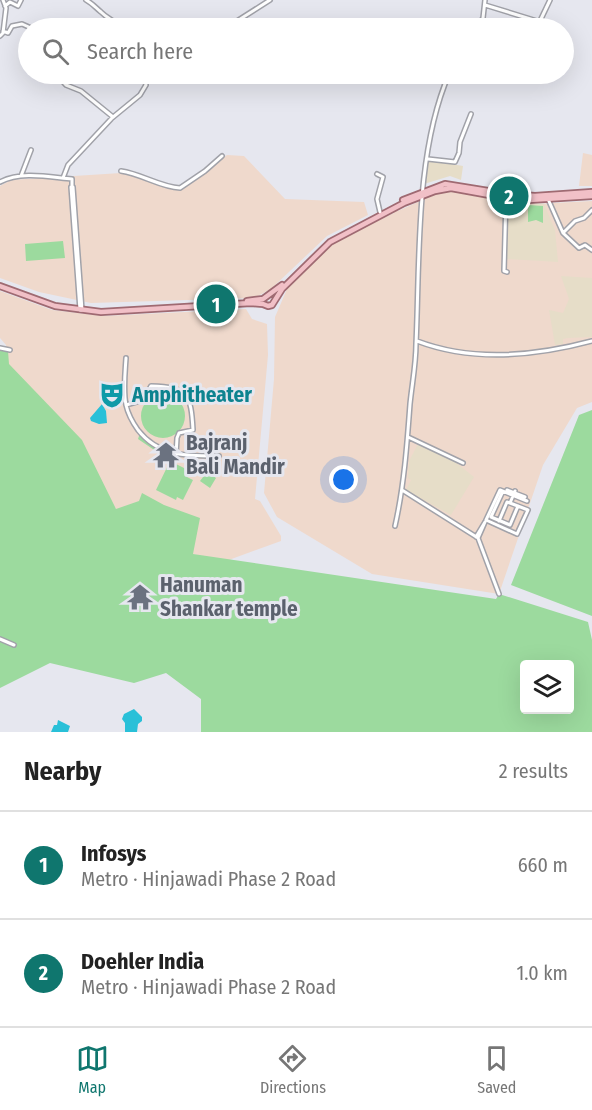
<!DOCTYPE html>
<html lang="en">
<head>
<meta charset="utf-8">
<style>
  body { margin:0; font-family:"Fira Sans Condensed",sans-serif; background:#f6f6f6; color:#222 }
  .controls { position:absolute; right:18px; bottom:18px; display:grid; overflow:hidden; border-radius:6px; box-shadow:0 6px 24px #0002 }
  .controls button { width:54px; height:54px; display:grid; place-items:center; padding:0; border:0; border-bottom:2px solid #e0e0e0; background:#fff; color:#222; font:30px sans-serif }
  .you { position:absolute; left:344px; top:480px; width:21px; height:21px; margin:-15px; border:4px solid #fff; border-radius:50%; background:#1a73e8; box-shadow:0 0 0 9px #1a73e833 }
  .badge { display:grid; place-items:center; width:39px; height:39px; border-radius:50%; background:#0f766e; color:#fff; font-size:20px; font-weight:700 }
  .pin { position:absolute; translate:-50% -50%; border:3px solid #fff; box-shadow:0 2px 6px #0006 }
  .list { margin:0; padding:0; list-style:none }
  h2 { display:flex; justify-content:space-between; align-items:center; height:78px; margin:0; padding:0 24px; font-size:26px }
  h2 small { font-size:20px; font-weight:400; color:#767676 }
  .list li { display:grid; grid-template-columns:39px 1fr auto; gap:18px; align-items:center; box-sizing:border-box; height:108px; padding:0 24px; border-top:2px solid #e0e0e0 }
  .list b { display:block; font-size:22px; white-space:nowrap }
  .list p { margin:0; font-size:20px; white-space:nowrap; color:#767676 }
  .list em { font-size:20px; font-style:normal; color:#767676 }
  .icon { flex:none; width:33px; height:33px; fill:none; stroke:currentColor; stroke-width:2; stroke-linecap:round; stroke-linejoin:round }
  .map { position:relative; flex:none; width:592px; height:732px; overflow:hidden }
  .search { position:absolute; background:#fff; box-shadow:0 6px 24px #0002; left:18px; right:18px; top:18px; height:66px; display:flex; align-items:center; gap:15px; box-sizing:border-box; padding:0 21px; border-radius:33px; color:#767676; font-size:22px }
  .sheet { height:294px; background:#fff }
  nav { display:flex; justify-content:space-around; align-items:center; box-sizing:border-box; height:84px; border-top:2px solid #e0e0e0; background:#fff; font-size:16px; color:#767676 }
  nav a { display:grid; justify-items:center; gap:3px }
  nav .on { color:#0f766e }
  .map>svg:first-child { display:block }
  .commercial { fill:#efd9cc }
  .industrial { fill:#e6ddc8 }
  .green { fill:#9cda9e; fill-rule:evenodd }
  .water { fill:#29c0d8 }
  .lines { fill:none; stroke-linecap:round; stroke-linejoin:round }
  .minor-casing { stroke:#a1a2a9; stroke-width:6 }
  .major-casing { stroke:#9f6a72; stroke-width:8 }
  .minor { stroke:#fff; stroke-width:3 }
  .major { stroke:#f1c0c7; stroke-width:4.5 }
  .labels { text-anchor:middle; stroke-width:6; stroke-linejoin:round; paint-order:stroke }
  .culture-label { font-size:21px; font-weight:bold; fill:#0d838f; stroke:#e6e7ef; text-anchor:start }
  .worship-label { font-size:21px; font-weight:bold; fill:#5b616d; stroke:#e6e7ef; text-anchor:start }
</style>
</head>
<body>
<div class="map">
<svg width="592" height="732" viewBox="0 0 592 732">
  <rect width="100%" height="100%" fill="#e6e7ef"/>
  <path class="commercial" d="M 583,153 L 592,155 L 592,186 L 579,186 Z
    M 227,155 L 244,156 L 285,199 L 364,202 L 368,215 L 327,236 L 271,289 L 254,298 L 91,303 L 39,292 L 0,278 L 0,186 L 11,180 L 121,173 L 183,188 Z
    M 449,188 L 534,204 L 592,201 L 592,402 L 577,408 L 543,465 L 499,594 L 372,574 L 277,517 L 264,493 L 274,379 L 275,317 L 287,289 L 337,239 L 394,213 L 394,211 L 398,211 Z
    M 0,291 L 52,310 L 104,316 L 246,309 L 252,319 L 267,324 L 268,355 L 255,499 L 260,501 L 281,536 L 281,541 L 226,561 L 173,550 L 137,537 L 8,365 L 6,345 L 0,338 Z"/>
  <path class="industrial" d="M 428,160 L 463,166 L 461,180 L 450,176 L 424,184 Z
    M 508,201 L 544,204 L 555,230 L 558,262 L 506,259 Z
    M 561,276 L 592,278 L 592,337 L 568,338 L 563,339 L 563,344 L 555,345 L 549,310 L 563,313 L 569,299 Z
    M 418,444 L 454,461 L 474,477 L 451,515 L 406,490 L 411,480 L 408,478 L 409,461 Z"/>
  <path class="green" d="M 528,205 L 543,206 L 543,223 L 536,220 L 528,222 Z
    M 63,241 L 65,258 L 26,261 L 25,244 Z
    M 0,349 L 8,351 L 9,364 L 82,440 L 116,509 L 139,501 L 142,493 L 164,505 L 200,518 L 193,554 L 496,599 L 499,594 L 588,622 L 592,640 L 592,732 L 201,732 L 201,699 L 166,673 L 134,683 L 50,663 L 0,688 ZM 524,664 L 570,664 L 570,710 L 524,710 Z
    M141 416a22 22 0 1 1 44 0a22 22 0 1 1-44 0Z
    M 592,410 L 592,616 L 511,585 L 579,415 Z
    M 140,433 L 154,445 L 169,453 L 166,458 L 138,439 Z
    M 210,459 L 215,463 L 209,473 L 216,478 L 210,488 L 200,481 L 207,472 L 203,469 Z
    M 170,461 L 190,471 L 187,477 L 193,480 L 183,500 L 177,497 L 176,500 L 156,490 Z"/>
  <path class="water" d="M 102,404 L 106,411 L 107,423 L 99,424 L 91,421 L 90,418 Z
    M 134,709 L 142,717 L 142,721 L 138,724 L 137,732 L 125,732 L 125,723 L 122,719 L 124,714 Z
    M 58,720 L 70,726 L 68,732 L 51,732 L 54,725 L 57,725 Z"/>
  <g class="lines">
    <g class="minor-casing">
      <path id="minor" d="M 86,0 C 93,4 95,7 101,12 C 108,19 115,21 121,28
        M 485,5 L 537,21 L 540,21 L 550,0
        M 5,6 L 10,2 L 18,6 L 21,0
        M 226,28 L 270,0
        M 476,28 L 483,18 L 485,0
        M 3,31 L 8,33 L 12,26 L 22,24 L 31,28
        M 0,36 L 3,33 L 6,8 L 3,0
        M 56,74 L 66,85 L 81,91 L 113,117
        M 428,159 L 455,162 L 459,153 L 460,142 L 471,114
        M 121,171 C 142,174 160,187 180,188 L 205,171 L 222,156
        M 377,174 L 383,177 L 377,199 L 380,212
        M 21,176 L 31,150
        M 63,178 L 68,165 L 112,118 L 140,95 L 146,85 L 144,74
        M 0,182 C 21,171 49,177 72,179 L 72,187
        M 506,198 L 504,271 L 507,272
        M 548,199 L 563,233 L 579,248 L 585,245 L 592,250
        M 563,233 L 575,221 L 584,218 L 592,210
        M 80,310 L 71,187 L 73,187 L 82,310
        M 417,341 C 472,362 536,356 592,341
        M 0,348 L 10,350
        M 126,358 C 125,374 123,390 126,405 C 128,414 133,423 138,430 C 159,457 188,456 219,456
        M 126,405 L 143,400 L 151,386 C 188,387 191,394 193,430 L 179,433 L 177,438 L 176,455
        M 408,437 L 463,463
        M 402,490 L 478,538 L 499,594
        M 507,490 L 525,497
        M 503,491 L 491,517 L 510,525 L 518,506
        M 486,520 L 517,534 L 528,510 L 510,503 L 515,491
        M 486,520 L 500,490 L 527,501
        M 499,521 L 507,502 L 510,503
        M 395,526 C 404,486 407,445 410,404 C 412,384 416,364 416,344 C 420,258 415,153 449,74
        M 476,537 L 485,522 L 478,538
        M 0,639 L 14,645"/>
    </g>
    <g class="major-casing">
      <path id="major" d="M 403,200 L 445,184 L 507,194 L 535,196 L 592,192
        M 0,286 L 55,306 L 101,312 L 251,303 L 263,304 L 268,306 L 272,305 L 282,289 L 330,242 L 404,203 L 435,191 L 451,188 L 506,198 L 529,200 L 592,196
        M 247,301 L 263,299 L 282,285"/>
    </g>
    <use href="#minor" class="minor"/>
    <use href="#major" class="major"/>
  </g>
  <defs>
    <g id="theatre-bare" transform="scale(2.07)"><path d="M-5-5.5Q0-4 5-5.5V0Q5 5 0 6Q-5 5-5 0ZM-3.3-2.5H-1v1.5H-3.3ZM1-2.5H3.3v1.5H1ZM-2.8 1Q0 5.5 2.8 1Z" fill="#0f9aa8" stroke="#e6e7ef" stroke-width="2.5" paint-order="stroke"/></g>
    <g id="temple-bare" transform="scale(2.07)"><path d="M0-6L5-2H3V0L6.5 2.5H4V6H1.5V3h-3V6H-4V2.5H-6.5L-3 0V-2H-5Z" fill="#6b7280" stroke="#e6e7ef" stroke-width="2.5" paint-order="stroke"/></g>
  </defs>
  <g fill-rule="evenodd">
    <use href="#theatre-bare" x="112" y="395"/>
    <use href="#temple-bare" x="166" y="455"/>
    <use href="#temple-bare" x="140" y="597"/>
  </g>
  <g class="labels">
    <g class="culture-label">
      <text x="132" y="402">Amphitheater</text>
    </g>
    <g class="worship-label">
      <text x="186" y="450">Bajranj<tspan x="186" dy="24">Bali Mandir</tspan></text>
      <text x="160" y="592">Hanuman<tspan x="160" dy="24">Shankar temple</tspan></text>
    </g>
  </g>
</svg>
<div class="controls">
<button><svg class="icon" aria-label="layers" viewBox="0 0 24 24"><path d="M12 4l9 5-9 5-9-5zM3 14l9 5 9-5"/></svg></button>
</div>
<div class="you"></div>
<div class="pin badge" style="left:216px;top:304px">1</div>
<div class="pin badge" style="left:509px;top:196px">2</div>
<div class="search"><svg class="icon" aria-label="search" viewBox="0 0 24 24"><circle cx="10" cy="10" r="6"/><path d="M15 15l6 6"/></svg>Search here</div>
</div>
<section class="sheet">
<h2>Nearby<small>2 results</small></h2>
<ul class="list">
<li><span class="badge">1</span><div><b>Infosys</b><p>Metro · Hinjawadi Phase 2 Road</p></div><em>660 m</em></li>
<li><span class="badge">2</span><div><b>Doehler India</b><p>Metro · Hinjawadi Phase 2 Road</p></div><em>1.0 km</em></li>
</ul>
</section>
<nav>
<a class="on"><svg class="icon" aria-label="map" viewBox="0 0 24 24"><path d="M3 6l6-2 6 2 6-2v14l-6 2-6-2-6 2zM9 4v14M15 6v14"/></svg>Map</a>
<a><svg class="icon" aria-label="directions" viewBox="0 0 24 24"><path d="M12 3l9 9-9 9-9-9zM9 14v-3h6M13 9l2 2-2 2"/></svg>Directions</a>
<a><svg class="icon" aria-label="saved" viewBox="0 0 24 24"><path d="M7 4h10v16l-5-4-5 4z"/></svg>Saved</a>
</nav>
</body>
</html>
